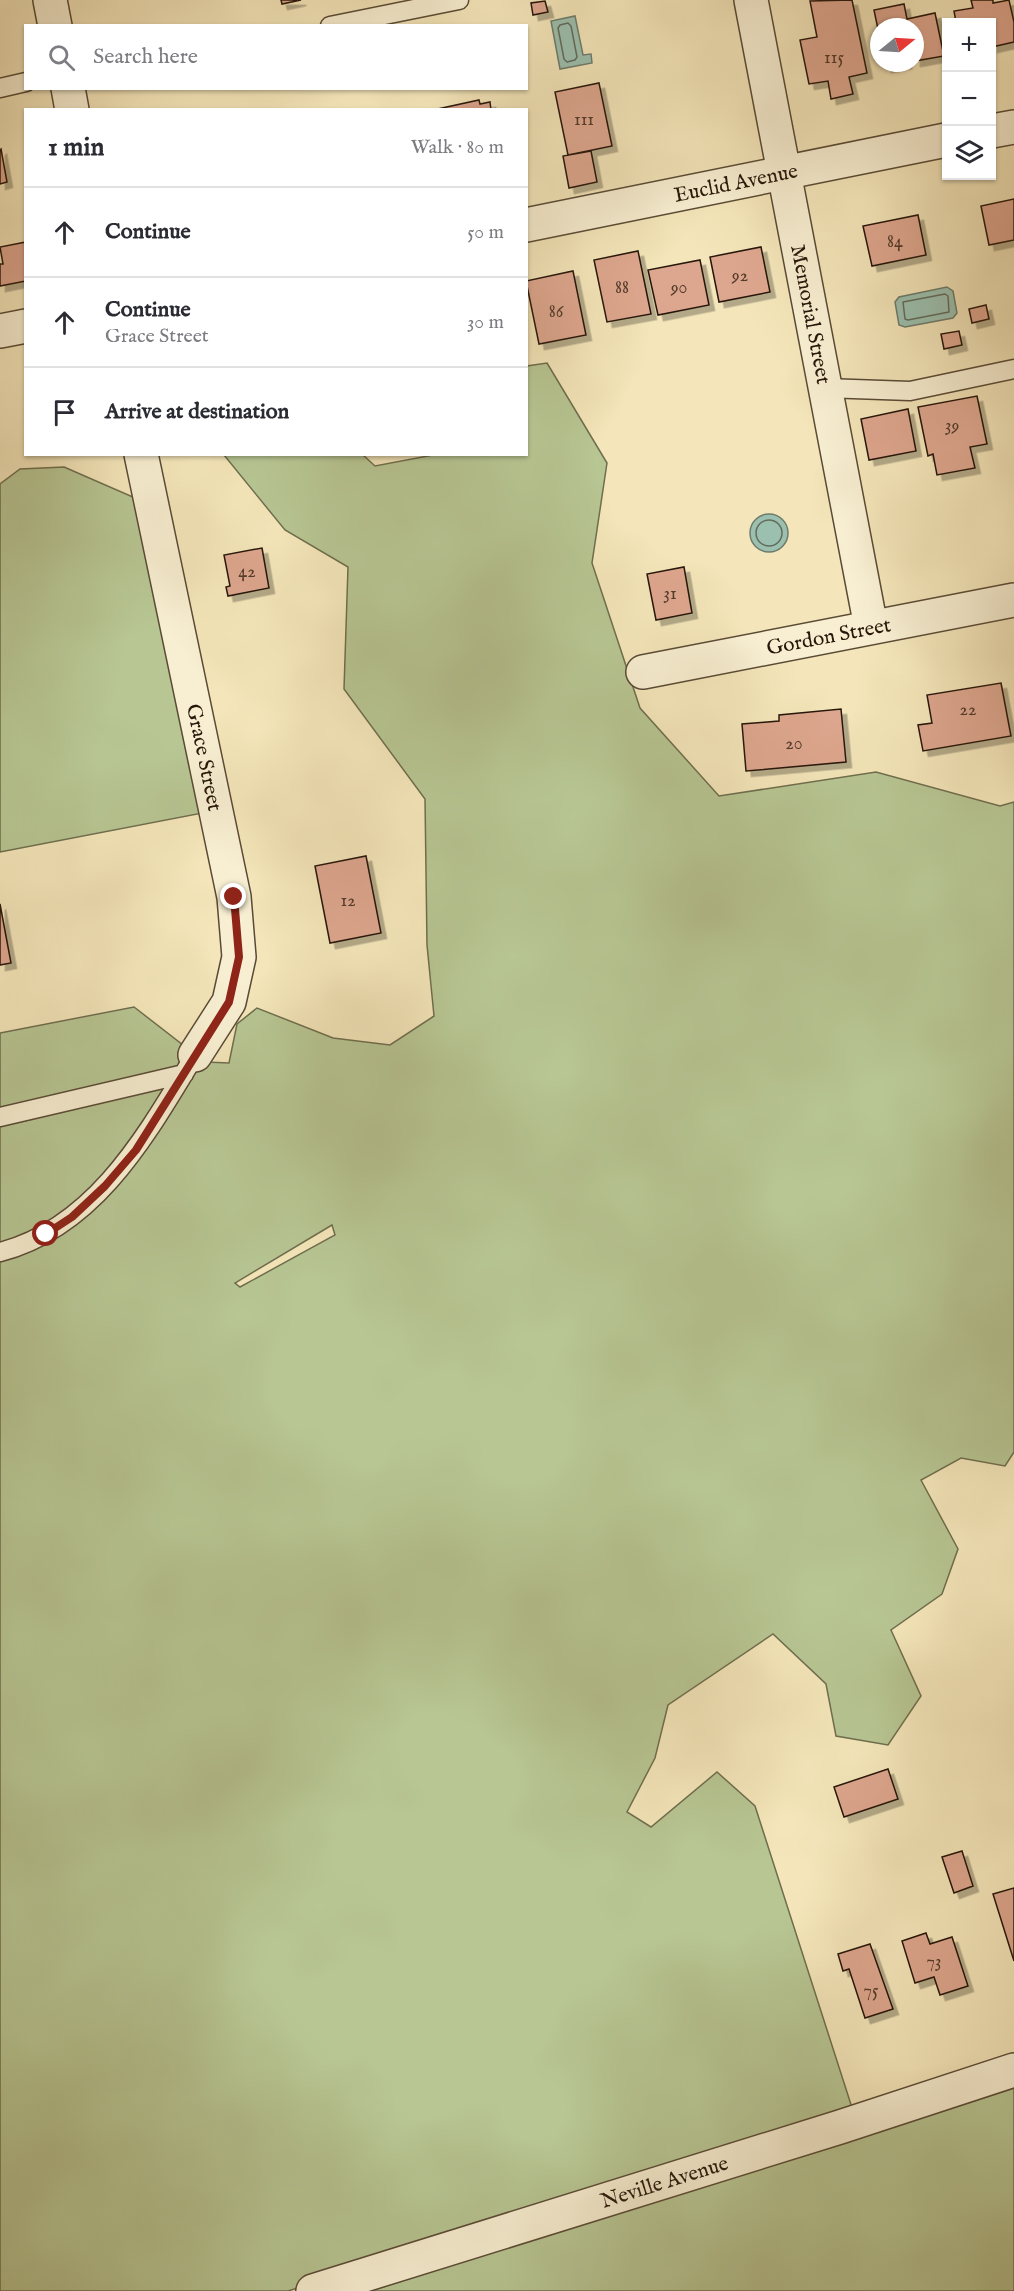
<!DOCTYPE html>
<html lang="en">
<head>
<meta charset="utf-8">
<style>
  body { margin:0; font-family:"IM FELL English",serif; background:#f2f2f3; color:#2b2b33 }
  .controls { position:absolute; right:18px; top:18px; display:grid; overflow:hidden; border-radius:0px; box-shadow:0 2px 4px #0004 }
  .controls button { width:54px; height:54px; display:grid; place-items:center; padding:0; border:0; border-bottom:2px solid #e1e1e2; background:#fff; color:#2b2b33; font:30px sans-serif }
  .compass { position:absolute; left:870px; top:18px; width:54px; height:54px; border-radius:50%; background:#fff; box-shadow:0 2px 4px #0004; rotate:72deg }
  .stop { position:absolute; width:18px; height:18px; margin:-14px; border:4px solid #8f2418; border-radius:50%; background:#fff }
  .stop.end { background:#8f2418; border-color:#fff; box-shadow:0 2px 6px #0008 }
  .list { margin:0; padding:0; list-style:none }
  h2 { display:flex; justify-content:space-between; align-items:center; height:78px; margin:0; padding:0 24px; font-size:26px }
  h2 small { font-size:20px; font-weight:400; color:#7c7c81 }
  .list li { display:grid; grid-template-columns:39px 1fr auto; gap:18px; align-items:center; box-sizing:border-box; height:90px; padding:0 24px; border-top:2px solid #e1e1e2 }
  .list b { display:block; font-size:22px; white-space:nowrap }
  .list p { margin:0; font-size:20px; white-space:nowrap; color:#7c7c81 }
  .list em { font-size:20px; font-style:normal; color:#7c7c81 }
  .icon { flex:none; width:33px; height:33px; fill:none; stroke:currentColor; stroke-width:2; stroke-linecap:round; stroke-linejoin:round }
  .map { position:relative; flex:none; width:1014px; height:2291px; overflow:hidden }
  .search { position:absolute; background:#fff; box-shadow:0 2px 4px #0004; left:24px; top:24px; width:504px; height:66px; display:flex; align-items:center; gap:15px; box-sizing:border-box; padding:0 21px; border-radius:0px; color:#7c7c81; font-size:22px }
  .panel { position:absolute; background:#fff; box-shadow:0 2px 4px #0004; left:24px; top:108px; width:504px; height:348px; border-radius:0px }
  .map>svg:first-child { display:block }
  .green { fill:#b7c693; stroke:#6f6e4e; stroke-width:1.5; fill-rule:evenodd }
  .water { fill:#9cc0af; stroke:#6d7c6d; stroke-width:1.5 }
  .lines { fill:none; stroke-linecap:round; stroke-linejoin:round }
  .shore { stroke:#626c5c; stroke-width:1.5 }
  .building { fill:#dda68e; stroke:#27170a; stroke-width:1.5; filter:url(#shadow) }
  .service-casing { stroke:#5a4b36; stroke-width:21 }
  .minor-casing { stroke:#5a4b36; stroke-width:36 }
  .tertiary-casing { stroke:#5a4b36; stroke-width:36 }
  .service { stroke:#f8efd2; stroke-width:18 }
  .minor { stroke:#f8efd2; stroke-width:33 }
  .tertiary { stroke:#f8efd2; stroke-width:33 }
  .route { stroke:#8f2418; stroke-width:8 }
  .labels { text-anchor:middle; stroke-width:6; stroke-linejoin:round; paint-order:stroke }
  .number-label { font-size:18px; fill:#543b2b }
  .street-label { font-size:21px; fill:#27170a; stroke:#f8efd2 }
</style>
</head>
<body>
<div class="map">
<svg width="1014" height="2291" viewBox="0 0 1014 2291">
  <defs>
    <filter id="shadow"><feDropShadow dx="5.5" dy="5.5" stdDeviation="0" flood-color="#0004"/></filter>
  </defs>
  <rect width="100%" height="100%" fill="#f4e6ba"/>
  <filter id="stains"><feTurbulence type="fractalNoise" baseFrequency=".00333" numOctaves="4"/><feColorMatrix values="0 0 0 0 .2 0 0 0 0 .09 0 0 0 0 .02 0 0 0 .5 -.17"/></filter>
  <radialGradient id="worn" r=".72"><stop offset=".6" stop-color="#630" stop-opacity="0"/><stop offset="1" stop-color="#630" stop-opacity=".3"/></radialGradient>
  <path class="green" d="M 547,363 L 607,463 L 592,563 L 640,708 L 719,796 L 876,772 L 1000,806 L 1014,802 L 1014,1452 L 1005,1466 L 961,1458 L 921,1480 L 958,1549 L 942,1594 L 891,1630 L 921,1696 L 888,1745 L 836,1736 L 826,1684 L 773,1634 L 668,1705 L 655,1758 L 627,1812 L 651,1827 L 717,1772 L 755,1806 L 855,2117 L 288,2291 L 0,2291 L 0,1033 L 134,1007 L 205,1062 L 229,1063 L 237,1024 L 257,1008 L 333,1038 L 390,1045 L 434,1016 L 427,945 L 425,799 L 344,689 L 348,567 L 285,530 L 224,455 L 363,455 L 375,466 L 433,455 L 526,454 L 527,366 ZM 332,1225 L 335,1235 L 240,1287 L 235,1283 Z
    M 64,467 L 149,504 L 213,811 L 0,852 L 0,484 L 20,469 Z
    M 1014,2071 L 1014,2291 L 338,2291 Z"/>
  <path class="water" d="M 575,16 L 583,55 L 591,54 L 592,63 L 560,69 L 551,21 Z
    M 947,287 L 953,291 L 957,313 L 953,318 L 905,327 L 899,325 L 895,302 L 899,297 Z
    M750 533a19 19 0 1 1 38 0a19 19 0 1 1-38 0Z"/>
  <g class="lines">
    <path class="shore" d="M 568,23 L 571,26 L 577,57 L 575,60 L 567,62 L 564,59 L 558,28 L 560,25 Z
      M 945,294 L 948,296 L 949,312 L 908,320 L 905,319 L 903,302 Z
      M756 533a13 13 0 1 1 26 0a13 13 0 1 1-26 0Z"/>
  </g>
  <path class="building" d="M 281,0 L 301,0 L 282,4 Z
    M 852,0 L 867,73 L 849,77 L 853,94 L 831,99 L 828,81 L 809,84 L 800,40 L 817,37 L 810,1 Z
    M 971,0 L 993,0 L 993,3 L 1009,0 L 1014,22 L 1014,42 L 992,47 L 992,22 L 956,22 L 954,11 L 973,8 Z
    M 545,1 L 548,12 L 533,15 L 531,3 Z
    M 904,4 L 907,19 L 935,13 L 944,56 L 915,61 L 915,27 L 879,27 L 879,34 L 874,10 Z
    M 885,63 L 907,63 L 886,67 Z
    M 599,83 L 612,146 L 568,155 L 555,92 Z
    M 479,100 L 480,104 L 490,102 L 491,110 L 433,110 Z
    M 1,149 L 7,182 L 0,184 L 0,150 Z
    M 591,151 L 597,182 L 569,188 L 563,156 Z
    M 1014,199 L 1014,240 L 989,245 L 981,206 Z
    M 918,215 L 926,255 L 872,266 L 863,226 Z
    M 26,242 L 26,281 L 0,286 L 0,264 L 3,264 L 0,247 Z
    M 761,247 L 770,292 L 719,302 L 710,257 Z
    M 638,251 L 651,314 L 607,322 L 594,260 Z
    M 700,260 L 709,305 L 658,315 L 648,270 Z
    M 573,271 L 586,335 L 539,344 L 526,281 Z
    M 986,305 L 989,319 L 972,323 L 969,309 Z
    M 959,331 L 962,345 L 944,349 L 941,334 Z
    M 977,396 L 987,444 L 970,447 L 975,468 L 937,475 L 933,454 L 928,456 L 918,407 Z
    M 908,409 L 916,451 L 869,460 L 861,419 Z
    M 262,548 L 269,588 L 228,596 L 226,587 L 230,586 L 224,555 Z
    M 684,567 L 692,613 L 656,620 L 647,574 Z
    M 1001,683 L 1011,736 L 923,751 L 918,725 L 932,723 L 927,695 Z
    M 841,709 L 846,762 L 746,771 L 742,724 L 779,721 L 779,715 Z
    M 366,856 L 381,933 L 330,943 L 315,866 Z
    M 0,904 L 11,963 L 0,965 Z
    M 888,1769 L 898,1799 L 844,1817 L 834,1787 Z
    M 962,1851 L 973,1886 L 954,1893 L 942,1857 Z
    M 1014,1888 L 1014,1961 L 993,1894 Z
    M 926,1933 L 930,1944 L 952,1937 L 968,1986 L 940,1995 L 934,1977 L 915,1983 L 902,1941 Z
    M 870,1944 L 893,2009 L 865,2018 L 849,1969 L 843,1971 L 838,1954 Z"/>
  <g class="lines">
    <g class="service-casing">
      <path id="service" d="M 330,26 L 459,0
        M 0,88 L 26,82
        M 825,388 L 910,391 L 1014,369
        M 0,1117 L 184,1074
        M 0,1252 C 96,1227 147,1134 195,1055"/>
    </g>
    <g class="minor-casing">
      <g id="minor">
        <path d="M 50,0 L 55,26"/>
        <path id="s1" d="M 751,0 L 871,627"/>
        <path d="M 68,88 L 72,110"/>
        <path d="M 992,131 L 1014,127"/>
        <path id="s2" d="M 526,225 L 946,140"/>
        <path d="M 0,331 L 26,326"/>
        <path id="s3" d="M 141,454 L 234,897 L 239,957 L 229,1002 L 195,1055"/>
        <path id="s4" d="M 643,672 L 1014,600"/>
      </g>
    </g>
    <g class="tertiary-casing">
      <g id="tertiary">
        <path id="s5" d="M 313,2291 L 840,2127 L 1014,2070"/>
      </g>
    </g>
    <use href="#service" class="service"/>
    <use href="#minor" class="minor"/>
    <use href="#tertiary" class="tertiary"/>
  </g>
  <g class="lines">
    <path class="route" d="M 46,1234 L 72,1217 L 105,1186 L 136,1150 L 229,1002 L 239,957 L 234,897"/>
  </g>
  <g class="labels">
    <g class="number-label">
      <text x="834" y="63">115</text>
      <text x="584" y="125">111</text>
      <text x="895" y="247">84</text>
      <text x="740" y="281">92</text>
      <text x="622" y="293">88</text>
      <text x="679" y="293">90</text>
      <text x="556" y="317">86</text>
      <text x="952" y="431">39</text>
      <text x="247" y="577">42</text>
      <text x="670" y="599">31</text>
      <text x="968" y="715">22</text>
      <text x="794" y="749">20</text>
      <text x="348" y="906">12</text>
      <text x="934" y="1967">73</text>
      <text x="871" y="1996">75</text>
    </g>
    <g class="street-label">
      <text dy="7" stroke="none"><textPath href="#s2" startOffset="214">Euclid Avenue</textPath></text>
      <text dy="7" stroke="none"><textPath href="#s1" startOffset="320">Memorial Street</textPath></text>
      <text dy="7" stroke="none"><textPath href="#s4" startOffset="189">Gordon Street</textPath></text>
      <text dy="7" stroke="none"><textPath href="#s3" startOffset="310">Grace Street</textPath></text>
      <text dy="7" stroke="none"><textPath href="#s5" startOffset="368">Neville Avenue</textPath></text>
    </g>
  </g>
  <rect width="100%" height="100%" filter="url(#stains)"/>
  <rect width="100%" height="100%" fill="url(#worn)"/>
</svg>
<div class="controls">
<button>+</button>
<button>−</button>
<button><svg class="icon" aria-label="layers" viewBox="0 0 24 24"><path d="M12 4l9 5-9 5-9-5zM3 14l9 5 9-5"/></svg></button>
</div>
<svg class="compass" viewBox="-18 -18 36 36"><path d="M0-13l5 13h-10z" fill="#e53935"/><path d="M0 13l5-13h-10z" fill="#7c7c81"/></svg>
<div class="stop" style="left:46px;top:1234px"></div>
<div class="stop end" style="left:234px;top:897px"></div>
<div class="search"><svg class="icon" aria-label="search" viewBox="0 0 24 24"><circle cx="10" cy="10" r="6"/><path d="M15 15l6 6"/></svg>Search here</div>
<section class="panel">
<h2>1 min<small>Walk · 80 m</small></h2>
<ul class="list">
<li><svg class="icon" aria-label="ahead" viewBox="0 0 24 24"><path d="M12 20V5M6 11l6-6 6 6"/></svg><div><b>Continue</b></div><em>50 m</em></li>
<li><svg class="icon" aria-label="ahead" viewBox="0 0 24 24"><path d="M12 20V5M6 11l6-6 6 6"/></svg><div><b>Continue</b><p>Grace Street</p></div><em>30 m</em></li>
<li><svg class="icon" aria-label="arrive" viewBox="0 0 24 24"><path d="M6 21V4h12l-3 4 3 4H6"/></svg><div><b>Arrive at destination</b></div></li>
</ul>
</section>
</div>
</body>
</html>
